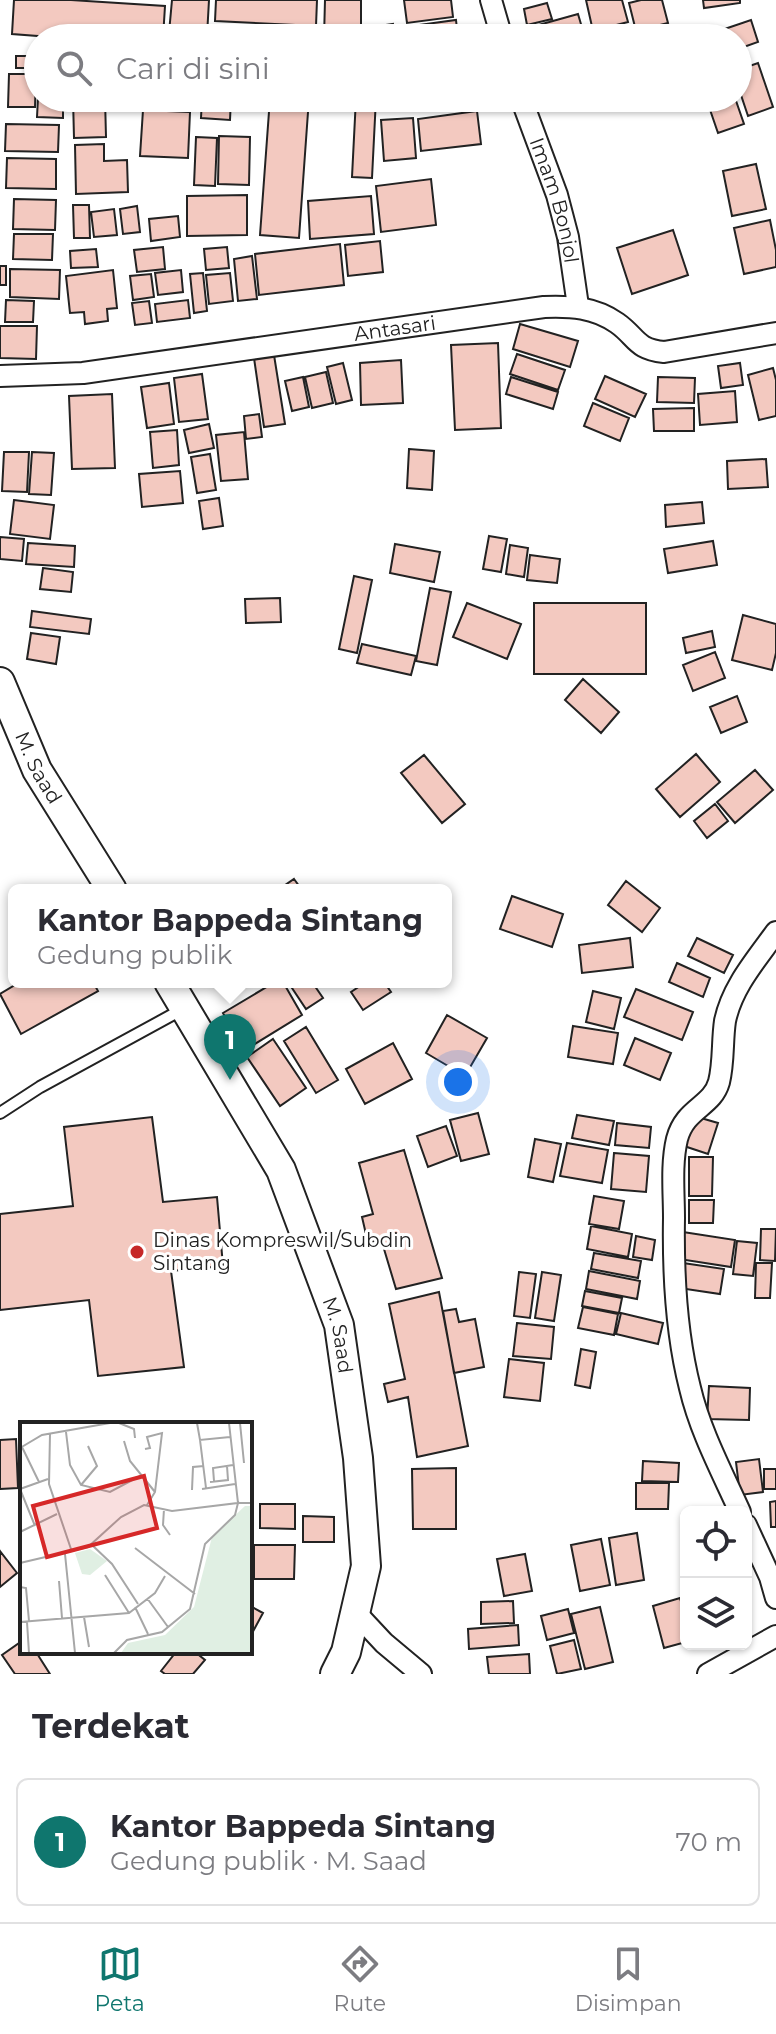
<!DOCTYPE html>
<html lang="id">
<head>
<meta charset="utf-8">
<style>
  body { margin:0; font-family:Montserrat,sans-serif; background:#f7f7f7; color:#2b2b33 }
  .controls { position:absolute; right:24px; bottom:24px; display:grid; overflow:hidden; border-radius:12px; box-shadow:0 2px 6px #0004 }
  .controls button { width:72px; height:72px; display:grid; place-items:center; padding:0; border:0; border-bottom:2px solid #e1e1e2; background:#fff; color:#2b2b33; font:40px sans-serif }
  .you { position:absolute; left:458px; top:1082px; width:28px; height:28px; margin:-20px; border:6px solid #fff; border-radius:50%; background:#1a73e8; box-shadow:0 0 0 12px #1a73e833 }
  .badge { display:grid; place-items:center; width:52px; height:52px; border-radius:50%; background:#0f766e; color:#fff; font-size:26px; font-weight:700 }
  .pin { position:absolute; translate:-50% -66px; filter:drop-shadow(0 2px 4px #0008) }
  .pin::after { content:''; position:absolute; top:42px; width:28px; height:24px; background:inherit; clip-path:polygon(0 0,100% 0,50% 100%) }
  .popup { position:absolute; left:8px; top:884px; width:444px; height:104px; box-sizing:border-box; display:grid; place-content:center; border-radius:12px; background:#fff; filter:drop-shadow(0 2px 6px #0005); font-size:26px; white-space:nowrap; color:#7c7c81 }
  .popup b { font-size:30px; color:#2b2b33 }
  .popup::after { content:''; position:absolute; left:50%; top:100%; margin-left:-16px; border:16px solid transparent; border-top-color:#fff }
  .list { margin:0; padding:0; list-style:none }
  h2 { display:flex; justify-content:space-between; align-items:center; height:104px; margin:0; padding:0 32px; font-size:34px }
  h2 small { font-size:26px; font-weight:400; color:#7c7c81 }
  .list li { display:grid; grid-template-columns:52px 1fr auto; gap:24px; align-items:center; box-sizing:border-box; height:128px; margin:0 16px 16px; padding:0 16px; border:2px solid #e1e1e2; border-radius:12px }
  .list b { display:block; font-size:30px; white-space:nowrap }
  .list p { margin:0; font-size:26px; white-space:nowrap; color:#7c7c81 }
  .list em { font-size:26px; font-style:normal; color:#7c7c81 }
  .icon { flex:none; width:44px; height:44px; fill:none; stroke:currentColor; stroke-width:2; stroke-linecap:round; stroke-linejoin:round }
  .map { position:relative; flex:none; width:776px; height:1674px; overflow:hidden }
  .search { position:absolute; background:#fff; box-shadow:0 2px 6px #0004; left:24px; right:24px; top:24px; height:88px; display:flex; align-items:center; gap:20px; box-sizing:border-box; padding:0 28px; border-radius:44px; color:#7c7c81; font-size:30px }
  .sheet { height:248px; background:#fff }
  nav { display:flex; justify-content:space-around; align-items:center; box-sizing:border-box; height:112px; border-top:2px solid #e1e1e2; background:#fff; font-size:22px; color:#7c7c81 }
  nav a { display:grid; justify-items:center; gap:4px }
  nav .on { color:#0f766e }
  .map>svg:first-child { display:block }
  .building { fill:#f3c9c0; stroke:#222; stroke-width:2 }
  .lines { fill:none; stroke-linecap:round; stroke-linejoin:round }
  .lane-casing { stroke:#222; stroke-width:14 }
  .street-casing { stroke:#222; stroke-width:24 }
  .secondary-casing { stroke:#222; stroke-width:32 }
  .lane { stroke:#fff; stroke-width:10 }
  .street { stroke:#fff; stroke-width:20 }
  .secondary { stroke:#fff; stroke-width:28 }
  .poi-dot { fill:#c62828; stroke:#fff; stroke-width:3 }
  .labels { text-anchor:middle; stroke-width:6; stroke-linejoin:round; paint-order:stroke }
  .street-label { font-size:20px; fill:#222; stroke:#fff }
  .poi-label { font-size:20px; fill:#222; stroke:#fff; text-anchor:start }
  .inset-road { fill:none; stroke:#a7a7a7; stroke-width:2 }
  .view { fill:#d62828; fill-opacity:0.15; stroke:#d62828; stroke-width:4 }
  .inset-edge { fill:none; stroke:#222; stroke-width:4 }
</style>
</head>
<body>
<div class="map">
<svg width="776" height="1674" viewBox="0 0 776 1674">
  <rect width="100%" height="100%" fill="#fff"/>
  <path class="building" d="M 14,0 L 71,0 L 165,6 L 163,38 L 64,38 L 12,34 Z
    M 172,0 L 209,0 L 207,36 L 169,33 Z
    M 216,0 L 317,0 L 316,26 L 215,21 Z
    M 325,0 L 361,0 L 361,38 L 324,38 Z
    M 404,0 L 451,0 L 453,17 L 407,23 Z
    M 586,0 L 622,0 L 628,22 L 593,31 Z
    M 641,0 L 662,0 L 668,23 L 636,31 L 629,3 Z
    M 703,0 L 740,0 L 740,3 L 704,8 Z
    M 547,3 L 552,19 L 527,25 L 524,9 Z
    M 578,14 L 583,31 L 555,38 L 538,38 L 535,26 Z
    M 456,20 L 458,38 L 405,38 L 404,27 Z
    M 751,20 L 758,42 L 738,49 L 738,38 L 708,38 L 707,35 Z
    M 393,24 L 395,38 L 366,38 L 365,28 Z
    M 16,56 L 35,56 L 35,68 L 16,68 Z
    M 758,63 L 773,107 L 748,116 L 738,86 L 738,70 Z
    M 9,74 L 36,74 L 35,107 L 8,107 Z
    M 38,98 L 63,98 L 63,118 L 37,117 Z
    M 73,98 L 105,98 L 106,137 L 74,138 Z
    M 202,98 L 231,98 L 230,120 L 201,118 Z
    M 270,98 L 309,98 L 299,238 L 260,235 Z
    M 356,98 L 376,98 L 372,178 L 352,177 Z
    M 388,98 L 479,98 L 389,108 Z
    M 567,98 L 616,98 L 570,110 Z
    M 706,98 L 735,98 L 744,124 L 718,133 Z
    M 143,110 L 190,112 L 188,158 L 140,156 Z
    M 477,111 L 481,144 L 421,151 L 418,119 Z
    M 413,118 L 416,158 L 384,161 L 381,120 Z
    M 6,124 L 59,125 L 58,152 L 5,151 Z
    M 219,136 L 250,137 L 249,185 L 218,184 Z
    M 196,137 L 217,138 L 215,186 L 194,185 Z
    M 104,144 L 104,161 L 127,160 L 128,192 L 76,194 L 75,145 Z
    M 7,158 L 56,159 L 56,189 L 6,188 Z
    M 756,164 L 766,209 L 732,216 L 723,171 Z
    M 431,179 L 436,225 L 381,232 L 376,186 Z
    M 247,195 L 247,235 L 187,236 L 187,196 Z
    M 371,196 L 374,234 L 310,239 L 308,201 Z
    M 14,199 L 56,200 L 55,230 L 13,229 Z
    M 73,205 L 89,205 L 90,238 L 74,238 Z
    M 137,206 L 140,232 L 123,234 L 120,209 Z
    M 114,209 L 117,235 L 94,237 L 91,212 Z
    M 178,216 L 180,237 L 151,241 L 149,219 Z
    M 770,220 L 776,250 L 776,267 L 744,274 L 734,228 Z
    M 673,230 L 688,275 L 632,294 L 617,248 Z
    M 14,234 L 53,234 L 52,260 L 13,259 Z
    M 380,241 L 383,272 L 348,276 L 345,245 Z
    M 340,244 L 344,285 L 259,295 L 255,254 Z
    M 163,247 L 165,269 L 137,272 L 134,250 Z
    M 227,247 L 229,268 L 206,270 L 204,249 Z
    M 96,249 L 98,267 L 71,268 L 70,251 Z
    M 252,256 L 257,299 L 238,301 L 234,259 Z
    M 0,266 L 6,266 L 6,285 L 0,285 Z
    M 10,269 L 60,270 L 59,299 L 10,297 Z
    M 113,270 L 117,308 L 107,309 L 108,321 L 85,324 L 84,312 L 70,313 L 66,276 Z
    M 181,270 L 183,292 L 158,295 L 155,273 Z
    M 203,273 L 207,311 L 194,313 L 190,274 Z
    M 230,273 L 233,301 L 209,304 L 206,275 Z
    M 151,274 L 154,297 L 133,300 L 130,276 Z
    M 6,300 L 34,301 L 33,322 L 5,322 Z
    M 188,300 L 190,318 L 157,322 L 155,304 Z
    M 149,301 L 152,323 L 135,325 L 132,303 Z
    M 520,324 L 578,341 L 570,367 L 513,349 Z
    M 0,326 L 37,326 L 36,359 L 0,358 Z
    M 498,343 L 501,428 L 455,430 L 451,345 Z
    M 517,354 L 565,370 L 558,390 L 510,374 Z
    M 274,355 L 285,424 L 264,427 L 254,358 Z
    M 401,360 L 403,403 L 361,405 L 360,363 Z
    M 343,363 L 352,400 L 336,404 L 327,367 Z
    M 740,363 L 743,385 L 721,388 L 718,366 Z
    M 773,368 L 776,380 L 776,416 L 759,420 L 748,375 Z
    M 326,372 L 333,403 L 312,408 L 305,377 Z
    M 202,374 L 208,419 L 179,422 L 174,378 Z
    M 605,376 L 646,394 L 635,417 L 595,399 Z
    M 303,377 L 309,407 L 292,411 L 285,381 Z
    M 511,377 L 558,392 L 553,409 L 506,394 Z
    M 658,377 L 695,378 L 694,403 L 657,402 Z
    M 169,383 L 174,424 L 147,428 L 141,387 Z
    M 735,391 L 737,422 L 700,425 L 698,394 Z
    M 112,394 L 115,468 L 72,469 L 69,396 Z
    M 593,403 L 629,418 L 620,441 L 584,426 Z
    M 694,408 L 694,431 L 654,431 L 653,409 Z
    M 259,414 L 262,437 L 246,439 L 244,416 Z
    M 209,424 L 214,448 L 189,453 L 184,430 Z
    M 177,430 L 179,465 L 153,468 L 150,432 Z
    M 244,432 L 248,479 L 221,481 L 216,435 Z
    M 409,449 L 434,451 L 432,490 L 407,488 Z
    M 4,452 L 29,452 L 27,492 L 2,491 Z
    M 32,452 L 54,453 L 51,495 L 29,494 Z
    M 210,454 L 216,490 L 197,493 L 191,457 Z
    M 766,459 L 768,487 L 728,489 L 727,461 Z
    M 180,471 L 183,503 L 142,507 L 139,474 Z
    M 219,498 L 223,526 L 203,529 L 199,501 Z
    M 14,500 L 54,505 L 50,539 L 10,534 Z
    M 702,502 L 704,523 L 666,527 L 665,505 Z
    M 489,536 L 507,539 L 501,572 L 483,569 Z
    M 0,537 L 24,539 L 22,561 L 0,559 Z
    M 713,541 L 717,565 L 668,573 L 664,549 Z
    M 28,543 L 75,546 L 74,567 L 26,564 Z
    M 395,544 L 440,552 L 434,582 L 390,573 Z
    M 510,545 L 528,548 L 524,577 L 506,574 Z
    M 530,555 L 560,559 L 557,583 L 527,580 Z
    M 43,568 L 73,572 L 71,592 L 40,589 Z
    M 354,576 L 372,580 L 357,653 L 339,649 Z
    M 430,588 L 451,592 L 437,665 L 416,661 Z
    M 280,598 L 281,622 L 246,623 L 245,599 Z
    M 467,603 L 521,624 L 507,659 L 453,637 Z
    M 534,603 L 646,603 L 646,674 L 534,674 Z
    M 32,611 L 91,619 L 89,634 L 30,627 Z
    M 743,615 L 776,624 L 776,653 L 772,670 L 732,660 Z
    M 712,631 L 715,647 L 686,653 L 683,638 Z
    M 31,633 L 60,637 L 56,664 L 27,659 Z
    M 362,644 L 416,656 L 411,675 L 357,663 Z
    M 715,652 L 725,678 L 693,691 L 683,665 Z
    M 583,679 L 619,712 L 601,733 L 565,700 Z
    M 737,696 L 747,722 L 721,733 L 710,707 Z
    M 696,754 L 720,782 L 680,817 L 656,789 Z
    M 424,755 L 465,804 L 442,823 L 401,773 Z
    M 755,770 L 773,790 L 735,823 L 717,802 Z
    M 715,804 L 728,821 L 707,838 L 694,821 Z
    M 294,879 L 302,890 L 278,890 Z
    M 626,881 L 660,908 L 642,932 L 608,905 Z
    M 191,885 L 234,888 L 234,890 L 191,890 Z
    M 512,896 L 563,914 L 552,947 L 500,929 Z
    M 630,938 L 633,967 L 582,973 L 579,945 Z
    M 697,938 L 733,955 L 724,973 L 688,956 Z
    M 677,963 L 710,978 L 703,997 L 669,982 Z
    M 20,982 L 93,982 L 98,991 L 21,1034 L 0,994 Z
    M 229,982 L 253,982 L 236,993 Z
    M 275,982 L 283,982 L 302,1015 L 245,1050 L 223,1013 Z
    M 288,982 L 312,982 L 323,998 L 306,1009 Z
    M 366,982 L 384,982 L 391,992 L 363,1010 L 351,992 Z
    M 636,989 L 693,1012 L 682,1040 L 624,1017 Z
    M 593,991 L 621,998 L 614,1029 L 586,1022 Z
    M 447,1015 L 487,1038 L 465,1076 L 426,1053 Z
    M 573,1026 L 618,1033 L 613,1064 L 568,1057 Z
    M 306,1027 L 338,1080 L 316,1093 L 284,1041 Z
    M 635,1038 L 671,1053 L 660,1080 L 624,1065 Z
    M 273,1039 L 306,1088 L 280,1106 L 247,1057 Z
    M 393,1043 L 412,1079 L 365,1104 L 346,1069 Z
    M 478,1113 L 489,1154 L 461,1161 L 450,1120 Z
    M 577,1115 L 614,1121 L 609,1145 L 572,1138 Z
    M 694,1116 L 718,1123 L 708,1154 L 684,1146 Z
    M 152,1117 L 163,1202 L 217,1197 L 223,1266 L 171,1271 L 184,1367 L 98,1376 L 89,1300 L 0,1310 L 0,1214 L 73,1206 L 64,1127 Z
    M 617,1123 L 651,1127 L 649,1148 L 615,1145 Z
    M 446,1126 L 457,1156 L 428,1167 L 417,1136 Z
    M 535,1139 L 561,1144 L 553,1182 L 528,1177 Z
    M 567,1143 L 608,1150 L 602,1183 L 560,1176 Z
    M 404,1150 L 442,1278 L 396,1289 L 381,1239 L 368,1243 L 362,1217 L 373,1214 L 359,1163 Z
    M 614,1153 L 649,1156 L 646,1192 L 611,1189 Z
    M 689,1157 L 713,1157 L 712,1196 L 689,1196 Z
    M 594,1196 L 624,1201 L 619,1229 L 589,1224 Z
    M 689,1200 L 714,1200 L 713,1223 L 689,1223 Z
    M 591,1226 L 632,1234 L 628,1257 L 587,1249 Z
    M 761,1229 L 776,1229 L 775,1261 L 760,1260 Z
    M 683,1232 L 735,1240 L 731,1267 L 679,1259 Z
    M 636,1236 L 655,1240 L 652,1260 L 633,1257 Z
    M 737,1241 L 757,1243 L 753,1276 L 733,1274 Z
    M 594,1253 L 641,1261 L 638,1278 L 591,1269 Z
    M 683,1263 L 724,1269 L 720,1294 L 679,1288 Z
    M 756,1263 L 772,1263 L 770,1298 L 755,1298 Z
    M 589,1271 L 640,1281 L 637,1299 L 586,1289 Z
    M 519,1272 L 536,1274 L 530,1318 L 514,1316 Z
    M 542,1272 L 561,1275 L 554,1321 L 535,1318 Z
    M 585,1291 L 622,1298 L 619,1313 L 582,1306 Z
    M 439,1292 L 468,1446 L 417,1457 L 408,1397 L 388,1402 L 384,1384 L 405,1379 L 389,1304 Z
    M 583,1307 L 618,1314 L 614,1335 L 578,1328 Z
    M 456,1309 L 459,1322 L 475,1319 L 484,1367 L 454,1373 L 443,1311 Z
    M 621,1313 L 663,1323 L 658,1344 L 616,1334 Z
    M 517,1323 L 554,1327 L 551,1359 L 513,1356 Z
    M 581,1349 L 596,1352 L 590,1388 L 575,1385 Z
    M 509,1359 L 544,1363 L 540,1401 L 504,1397 Z
    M 709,1386 L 750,1388 L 749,1420 L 707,1419 Z
    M 16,1439 L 18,1488 L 0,1489 L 0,1440 Z
    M 759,1459 L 763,1492 L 740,1495 L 736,1462 Z
    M 643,1461 L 679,1463 L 678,1482 L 642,1481 Z
    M 456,1468 L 456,1529 L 413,1529 L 412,1469 Z
    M 764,1469 L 776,1469 L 776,1489 L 764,1489 Z
    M 636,1483 L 669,1483 L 668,1509 L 636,1509 Z
    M 776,1501 L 776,1527 L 771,1527 L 770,1502 Z
    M 260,1504 L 295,1504 L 295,1529 L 260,1528 Z
    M 303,1516 L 334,1517 L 334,1542 L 303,1542 Z
    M 637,1533 L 644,1580 L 616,1585 L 609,1538 Z
    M 601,1539 L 610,1585 L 580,1591 L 571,1545 Z
    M 254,1545 L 295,1545 L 294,1579 L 254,1579 Z
    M 0,1551 L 17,1573 L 0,1587 Z
    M 525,1554 L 532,1591 L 504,1596 L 497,1559 Z
    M 680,1598 L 686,1619 L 686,1642 L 664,1648 L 653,1606 Z
    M 513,1601 L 514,1623 L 481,1624 L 481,1602 Z
    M 250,1606 L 263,1613 L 250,1637 Z
    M 600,1607 L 613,1662 L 585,1669 L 571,1614 Z
    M 568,1609 L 574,1633 L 547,1640 L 541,1616 Z
    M 518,1625 L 519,1645 L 469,1649 L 468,1629 Z
    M 574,1640 L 581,1669 L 557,1674 L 550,1646 Z
    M 22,1641 L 22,1652 L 36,1652 L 50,1674 L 15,1674 L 2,1655 Z
    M 176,1652 L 195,1652 L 205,1660 L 193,1674 L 165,1674 L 161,1671 Z
    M 529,1654 L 530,1674 L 489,1674 L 487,1657 Z"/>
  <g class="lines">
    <g class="lane-casing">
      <path id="lane" d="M 0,1113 L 40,1087 L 183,1009"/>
    </g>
    <g class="street-casing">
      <g id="street">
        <path d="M 491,0 L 502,38"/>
        <path id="s1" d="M 521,98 L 557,195 L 568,237 L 578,306"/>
        <path id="s2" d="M 0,376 L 83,373 L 544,307 C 571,306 594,307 617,323 C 637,337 635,349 664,352 L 776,333"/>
        <path d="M 740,1512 C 722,1472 700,1431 690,1388 C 676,1333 673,1275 674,1218 C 674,1193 671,1164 677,1139 C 685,1108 712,1107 719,1082 C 724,1062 722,1041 725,1021 C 732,987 756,960 776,932"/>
        <path d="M 746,1525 L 770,1577 L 776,1598"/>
        <path d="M 356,1613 L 384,1643 L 421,1674"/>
        <path d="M 708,1674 L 776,1636"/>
      </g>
    </g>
    <g class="secondary-casing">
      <g id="secondary">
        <path id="s3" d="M 0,682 L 37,770 L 112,890"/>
        <path id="s4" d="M 169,982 L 281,1170 L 339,1325 L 358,1458 L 366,1566 L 346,1652 L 335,1674"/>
      </g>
    </g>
    <use href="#lane" class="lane"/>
    <use href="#street" class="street"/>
    <use href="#secondary" class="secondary"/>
  </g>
  <circle class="poi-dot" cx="137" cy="1252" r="8"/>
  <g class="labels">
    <g class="street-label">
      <text dy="7" stroke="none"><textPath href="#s1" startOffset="108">Imam Bonjol</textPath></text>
      <text dy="7" stroke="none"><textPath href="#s2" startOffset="398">Antasari</textPath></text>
      <text dy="7" stroke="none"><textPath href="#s3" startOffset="94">M. Saad</textPath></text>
      <text dy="7" stroke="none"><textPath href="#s4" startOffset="394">M. Saad</textPath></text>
    </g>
    <g class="poi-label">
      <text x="153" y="1247">Dinas Kompreswil/Subdin<tspan x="153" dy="23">Sintang</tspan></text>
    </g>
  </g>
  <g transform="translate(20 1422)">
    <rect width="232" height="232" fill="#fff"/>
    <path d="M 225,84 L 232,84 L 232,231 L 101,231 L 108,221 L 145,213 L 174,185 L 192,115 ZM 70,127 L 87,139 L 70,153 L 62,152 L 55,131 Z" fill="#e0efe3"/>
    <path class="inset-road" d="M 99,1 L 114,7 L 115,16M 177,1 L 180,18 L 210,15M 209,1 L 218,81 L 232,81M 220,1 L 224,41M 46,10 L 50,43 L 61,63 L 90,70 L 120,54M 30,12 L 29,62 L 52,130M 180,18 L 186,66M 104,19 L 110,39 L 135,70M 2,25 L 19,60M 0,26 L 22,13 L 90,1M 125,27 L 130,26 L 127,15 L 142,11 L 135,70 L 127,83M 194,59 L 193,46 L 213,43M 190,60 L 208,58 L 207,44M 61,63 L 77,44 L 68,24M 0,67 L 15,104M 0,67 L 28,57M 182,67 L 215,62M 172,68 L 173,45 L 184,44M 144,87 L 143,103 L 150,113M 0,110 L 37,92M 72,123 L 92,142 L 118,182M 115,126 L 175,172M 45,132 L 55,231M 0,141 L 68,125 L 101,95 L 124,83 L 152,89 L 218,81 L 215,93 L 185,122 L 170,187 L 142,210 L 107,218 L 94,231M 85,153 L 109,191M 39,159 L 42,196M 0,165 L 6,166 L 9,199M 127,176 L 148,205M 115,185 L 128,212M 64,195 L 69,225M 0,200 L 109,191 L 135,171 L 145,154M 7,200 L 9,231"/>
    <path class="view" d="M 124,54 L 137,106 L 27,135 L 13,84 Z"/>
    <rect width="232" height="232" class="inset-edge"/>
  </g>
</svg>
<div class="controls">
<button><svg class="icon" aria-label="locate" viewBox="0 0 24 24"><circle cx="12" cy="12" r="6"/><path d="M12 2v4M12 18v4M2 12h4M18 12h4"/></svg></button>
<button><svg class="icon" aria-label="layers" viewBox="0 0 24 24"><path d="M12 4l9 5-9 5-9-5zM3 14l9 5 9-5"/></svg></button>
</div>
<div class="you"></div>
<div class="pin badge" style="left:230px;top:1080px">1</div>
<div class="popup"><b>Kantor Bappeda Sintang</b>Gedung publik</div>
<div class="search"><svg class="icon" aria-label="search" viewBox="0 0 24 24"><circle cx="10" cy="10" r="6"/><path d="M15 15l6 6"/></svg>Cari di sini</div>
</div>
<section class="sheet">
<h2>Terdekat<small></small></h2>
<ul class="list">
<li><span class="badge">1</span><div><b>Kantor Bappeda Sintang</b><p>Gedung publik · M. Saad</p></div><em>70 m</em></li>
</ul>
</section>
<nav>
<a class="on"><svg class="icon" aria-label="map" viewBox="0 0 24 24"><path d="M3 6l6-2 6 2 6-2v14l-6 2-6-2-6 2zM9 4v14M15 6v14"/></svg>Peta</a>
<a><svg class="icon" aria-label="directions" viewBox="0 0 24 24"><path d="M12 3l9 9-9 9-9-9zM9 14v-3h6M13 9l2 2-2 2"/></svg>Rute</a>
<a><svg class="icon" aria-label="saved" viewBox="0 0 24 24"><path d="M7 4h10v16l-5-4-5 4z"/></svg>Disimpan</a>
</nav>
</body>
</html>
